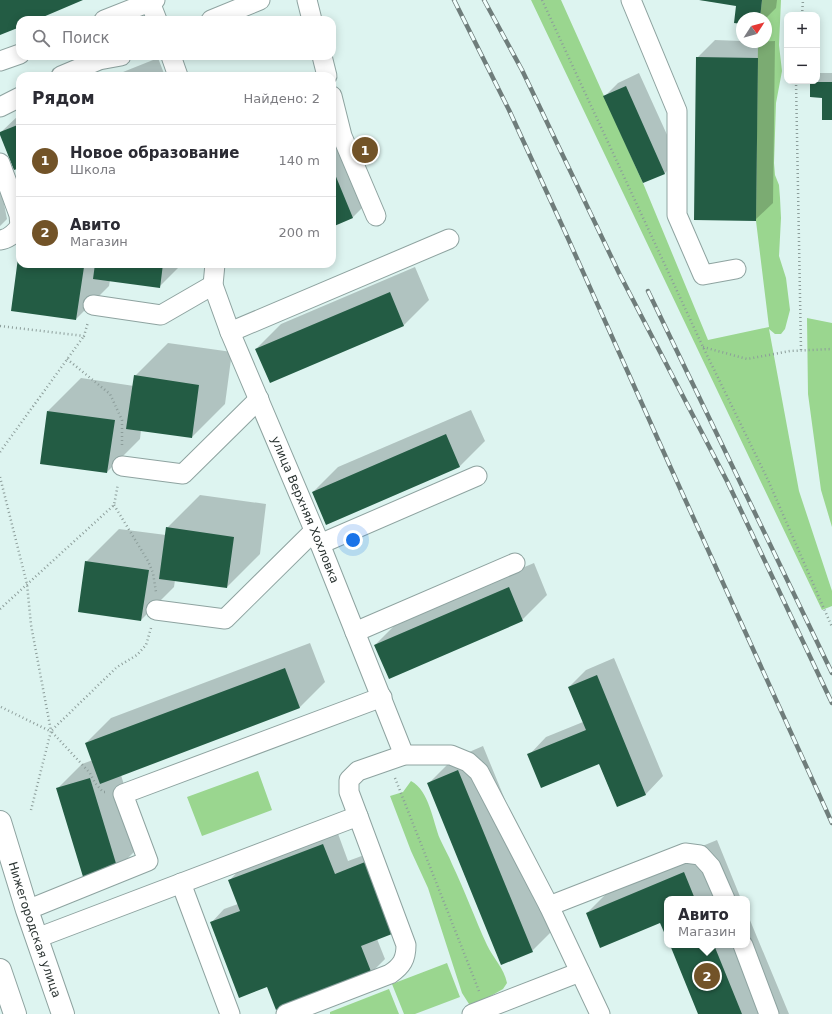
<!DOCTYPE html>
<html lang="ru">
<head>
<meta charset="utf-8">
<style>
  body { margin:0; font-family:"DejaVu Sans",sans-serif; background:#f7f7f7; color:#2b2b33 }
  .controls { position:absolute; right:12px; top:12px; display:grid; overflow:hidden; border-radius:8px; box-shadow:0 2px 10px #0003 }
  .controls button { width:36px; height:36px; display:grid; place-items:center; padding:0; border:0; border-bottom:1px solid #e1e1e2; background:#fff; color:#2b2b33; font:20px sans-serif }
  .compass { position:absolute; left:736px; top:12px; width:36px; height:36px; border-radius:50%; background:#fff; box-shadow:0 2px 10px #0003; rotate:54deg }
  .you { position:absolute; left:353px; top:540px; width:14px; height:14px; margin:-10px; border:3px solid #fff; border-radius:50%; background:#1a73e8; box-shadow:0 0 0 6px #1a73e833 }
  .badge { display:grid; place-items:center; width:26px; height:26px; border-radius:50%; background:#725328; color:#fff; font-size:13px; font-weight:700 }
  .pin { position:absolute; translate:-50% -50%; border:2px solid #fff; box-shadow:0 1px 4px #0006 }
  .popup { position:absolute; left:664px; top:896px; width:86px; height:52px; box-sizing:border-box; display:grid; place-content:center; border-radius:8px; background:#fff; filter:drop-shadow(0 1px 3px #0005); font-size:13px; white-space:nowrap; color:#7c7c81 }
  .popup b { font-size:15px; color:#2b2b33 }
  .popup::after { content:''; position:absolute; left:50%; top:100%; margin-left:-8px; border:8px solid transparent; border-top-color:#fff }
  .list { margin:0; padding:0; list-style:none }
  h2 { display:flex; justify-content:space-between; align-items:center; height:52px; margin:0; padding:0 16px; font-size:17px }
  h2 small { font-size:13px; font-weight:400; color:#7c7c81 }
  .list li { display:grid; grid-template-columns:26px 1fr auto; gap:12px; align-items:center; box-sizing:border-box; height:72px; padding:0 16px; border-top:1px solid #e1e1e2 }
  .list b { display:block; font-size:15px; white-space:nowrap }
  .list p { margin:0; font-size:13px; white-space:nowrap; color:#7c7c81 }
  .list em { font-size:13px; font-style:normal; color:#7c7c81 }
  .icon { flex:none; width:22px; height:22px; fill:none; stroke:currentColor; stroke-width:2; stroke-linecap:round; stroke-linejoin:round }
  .map { position:relative; flex:none; width:832px; height:1014px; overflow:hidden }
  .search { position:absolute; background:#fff; box-shadow:0 2px 10px #0003; left:16px; top:16px; width:320px; height:44px; display:flex; align-items:center; gap:10px; box-sizing:border-box; padding:0 14px; border-radius:12px; color:#7c7c81; font-size:15px }
  .panel { position:absolute; background:#fff; box-shadow:0 2px 10px #0003; left:16px; top:72px; width:320px; height:196px; border-radius:12px }
  .map>svg:first-child { display:block }
  .green { fill:#9ad68f }
  .shadow { fill:#0003 }
  .building { fill:#235c44 }
  .lines { fill:none; stroke-linecap:round; stroke-linejoin:round }
  .minor-casing { stroke:#8ea3a0; stroke-width:21 }
  .major-casing { stroke:#8ea3a0; stroke-width:24 }
  .path { stroke:#8c9d9a; stroke-width:2.5; stroke-dasharray:1 3; stroke-linecap:butt }
  .minor { stroke:#fff; stroke-width:19 }
  .major { stroke:#fff; stroke-width:22 }
  .rail-casing { stroke:#6f7d7b; stroke-width:4.5 }
  .rail { stroke:#f1fffd; stroke-width:3; stroke-dasharray:9; stroke-linecap:butt }
  .labels { text-anchor:middle; stroke-width:4; stroke-linejoin:round; paint-order:stroke }
  .street-label { font-size:12px; fill:#2b3432; stroke:#f1fffd }
</style>
</head>
<body>
<div class="map">
<svg width="832" height="1014" viewBox="0 0 832 1014">
  <rect width="100%" height="100%" fill="#ddf4f0"/>
  <path class="green" d="M 531,0 L 561,0 L 643,183 L 708,340 L 769,327 L 756,221 L 758,42 L 766,42 L 766,18 L 760,18 L 762,0 L 781,0 L 779,45 L 782,71 L 776,103 L 774,163 L 775,175 L 779,185 L 780,198 L 781,218 L 779,256 L 786,278 L 790,310 L 785,329 L 781,334 L 775,334 L 769,329 L 799,491 L 832,591 L 832,606 L 822,610 Z
    M 807,318 L 832,323 L 832,527 L 821,490 L 808,394 Z
    M 258,771 L 272,810 L 202,836 L 187,797 Z
    M 411,781 C 429,790 433,822 440,839 C 444,848 449,856 452,864 C 465,891 475,919 487,945 C 493,958 504,968 507,983 L 503,989 L 475,1005 L 469,1004 L 462,993 L 428,888 L 411,851 L 390,796 L 403,792 Z
    M 447,963 L 460,997 L 415,1014 L 404,1014 L 392,984 Z
    M 389,989 L 399,1014 L 330,1014 L 330,1012 Z"/>
  <path class="shadow" d="M 700,0 L 777,0 L 776,8 L 766,18 L 742,18 L 742,23 L 737,5 Z
    M 715,40 L 742,41 L 742,42 L 775,41 L 773,203 L 755,220 L 697,58 Z
    M 158,58 L 165,76 L 113,76 Z
    M 311,72 L 313,76 L 302,76 Z
    M 639,73 L 678,159 L 665,173 L 643,182 L 605,96 L 618,83 Z
    M 820,73 L 832,73 L 832,119 L 823,97 L 811,82 L 817,81 L 817,76 Z
    M 20,114 L 20,166 L 0,133 Z
    M 332,122 L 366,204 L 353,217 L 332,226 Z
    M 0,183 L 7,219 L 0,226 Z
    M 20,257 L 20,264 L 182,264 L 159,287 L 110,280 L 109,286 L 76,319 L 12,310 Z
    M 415,267 L 429,300 L 404,325 L 270,382 L 256,349 L 281,324 Z
    M 168,343 L 232,352 L 225,404 L 192,437 L 141,430 L 140,439 L 107,472 L 48,411 L 81,378 L 134,386 L 135,376 Z
    M 471,410 L 485,441 L 460,466 L 326,524 L 313,492 L 338,467 Z
    M 200,495 L 266,504 L 260,554 L 227,587 L 175,580 L 174,587 L 141,620 L 86,562 L 119,529 L 166,535 L 167,528 Z
    M 534,563 L 547,595 L 522,620 L 375,645 L 400,620 Z
    M 310,643 L 325,682 L 300,707 L 121,775 L 142,844 L 117,869 L 57,789 L 82,764 L 93,760 L 86,743 L 111,718 Z
    M 614,658 L 663,776 L 646,794 L 617,806 L 599,763 L 529,755 L 546,737 L 583,722 L 569,687 L 586,670 Z
    M 483,746 L 557,926 L 532,951 L 428,784 L 453,759 Z
    M 337,831 L 348,861 L 378,850 L 377,939 L 385,959 L 371,973 L 267,986 L 211,923 L 224,909 L 238,904 L 229,881 L 242,867 Z
    M 717,840 L 741,899 L 667,899 L 667,936 L 661,921 L 587,913 L 620,880 Z
    M 747,913 L 789,1014 L 699,1014 L 671,945 L 747,945 Z"/>
  <path class="building" d="M 0,0 L 83,0 L 36,20 L 20,20 L 20,27 L 0,35 Z
    M 699,0 L 762,0 L 760,18 L 742,18 L 742,24 L 734,23 L 736,6 Z
    M 696,57 L 758,58 L 756,221 L 694,220 Z
    M 810,82 L 832,82 L 832,120 L 822,120 L 822,98 L 810,97 Z
    M 626,86 L 665,174 L 643,183 L 603,96 Z
    M 20,124 L 20,168 L 14,170 L 0,135 L 0,132 Z
    M 332,167 L 353,218 L 332,227 Z
    M 18,258 L 20,258 L 20,264 L 64,264 L 84,267 L 76,320 L 11,311 Z
    M 95,264 L 163,264 L 160,288 L 93,279 Z
    M 390,292 L 404,326 L 270,383 L 255,349 Z
    M 134,375 L 199,385 L 192,438 L 126,429 Z
    M 47,411 L 115,420 L 107,473 L 40,464 Z
    M 446,434 L 460,467 L 326,525 L 312,492 Z
    M 166,527 L 234,537 L 227,588 L 159,579 Z
    M 85,561 L 149,570 L 141,621 L 78,612 Z
    M 509,587 L 523,621 L 389,679 L 374,645 Z
    M 285,668 L 300,708 L 100,784 L 85,743 Z
    M 597,675 L 646,795 L 617,807 L 599,764 L 541,788 L 527,754 L 586,730 L 568,687 Z
    M 458,770 L 533,952 L 501,965 L 427,783 Z
    M 90,778 L 118,870 L 84,880 L 56,788 Z
    M 323,844 L 335,874 L 365,862 L 392,934 L 361,946 L 372,974 L 276,1010 L 267,987 L 239,998 L 210,922 L 240,911 L 228,880 Z
    M 684,872 L 695,899 L 667,899 L 667,939 L 660,923 L 600,948 L 586,913 Z
    M 670,945 L 714,945 L 742,1014 L 698,1014 Z"/>
  <g class="lines">
    <g class="minor-casing">
      <g id="minor">
        <path d="M 307,0 L 312,20"/>
        <path d="M 631,0 L 677,111 L 677,215 L 703,275 L 736,269"/>
        <path d="M 150,2 L 157,20"/>
        <path d="M 104,20 L 155,0"/>
        <path d="M 211,20 L 260,0"/>
        <path d="M 171,56 L 178,76"/>
        <path d="M 322,56 L 327,76"/>
        <path d="M 0,61 L 20,54"/>
        <path d="M 61,76 L 99,60 L 121,56"/>
        <path d="M 332,96 L 342,136 L 376,216"/>
        <path d="M 0,107 L 20,97"/>
        <path d="M 0,163 L 19,215 L 20,226"/>
        <path d="M 0,240 C 9,239 15,233 20,226"/>
        <path id="s1" d="M 215,264 L 213,285 L 230,332 L 320,544 L 404,755"/>
        <path d="M 93,305 L 161,315 L 213,285"/>
        <path d="M 230,332 L 449,239"/>
        <path d="M 122,466 L 183,474 L 259,399"/>
        <path d="M 320,544 L 477,476"/>
        <path d="M 156,610 L 225,619 L 314,531"/>
        <path d="M 355,632 L 515,563"/>
        <path d="M 358,816 L 349,792 L 349,780 L 358,771 L 404,755 L 451,755 L 468,762 L 479,772 L 549,906 L 600,1014"/>
        <path d="M 181,883 L 230,1014"/>
        <path d="M 549,906 L 685,853 L 700,855 L 711,867 L 725,899"/>
        <path d="M 27,910 L 148,861 L 123,794 L 382,697"/>
        <path d="M 37,938 L 358,816 L 406,945 C 406,959 402,966 390,974 L 286,1014"/>
        <path d="M 743,945 L 769,1014"/>
        <path d="M 472,1014 L 580,972"/>
      </g>
    </g>
    <g class="major-casing">
      <g id="major">
        <path id="s2" d="M 0,822 L 27,910 L 63,1014"/>
        <path d="M 0,970 L 15,1014"/>
      </g>
    </g>
    <path class="path" d="M 542,0 L 703,347 L 768,480 L 832,627
      M 802,15 L 803,0
      M 796,81 L 801,350
      M 0,326 L 84,336 L 88,322
      M 703,347 L 747,359 L 790,351 L 832,349
      M 67,359 L 110,394 L 122,420 L 122,448
      M 0,452 L 84,336
      M 0,477 L 27,584 L 31,625 L 51,731 L 31,810
      M 114,505 L 148,561 L 153,573 L 156,592
      M 0,609 L 114,505 L 118,484
      M 1,707 L 50,731
      M 395,778 L 479,991
      M 105,792 L 103,792 L 95,783 L 90,773 L 51,731 L 117,667 L 137,655 L 146,645 L 151,628"/>
    <use href="#minor" class="minor"/>
    <use href="#major" class="major"/>
    <g class="rail-casing">
      <path id="rail" d="M 454,0 L 509,110 L 566,234 L 669,464 L 832,823
        M 484,0 L 522,70 L 619,273 L 727,481 L 832,703
        M 648,291 L 832,673"/>
    </g>
    <use href="#rail" class="rail"/>
  </g>
  <g class="labels">
    <g class="street-label">
      <text dy="4" stroke="none"><textPath href="#s1" startOffset="264">улица Верхняя Хохловка</textPath></text>
      <text dy="4" stroke="none"><textPath href="#s2" startOffset="113">Нижегородская улица</textPath></text>
    </g>
  </g>
</svg>
<div class="controls">
<button>+</button>
<button>−</button>
</div>
<svg class="compass" viewBox="-18 -18 36 36"><path d="M0-13l5 13h-10z" fill="#e53935"/><path d="M0 13l5-13h-10z" fill="#7c7c81"/></svg>
<div class="you"></div>
<div class="pin badge" style="left:365px;top:150px">1</div>
<div class="pin badge" style="left:707px;top:976px">2</div>
<div class="popup"><b>Авито</b>Магазин</div>
<div class="search"><svg class="icon" aria-label="search" viewBox="0 0 24 24"><circle cx="10" cy="10" r="6"/><path d="M15 15l6 6"/></svg>Поиск</div>
<section class="panel">
<h2>Рядом<small>Найдено: 2</small></h2>
<ul class="list">
<li><span class="badge">1</span><div><b>Новое образование</b><p>Школа</p></div><em>140 m</em></li>
<li><span class="badge">2</span><div><b>Авито</b><p>Магазин</p></div><em>200 m</em></li>
</ul>
</section>
</div>
</body>
</html>
